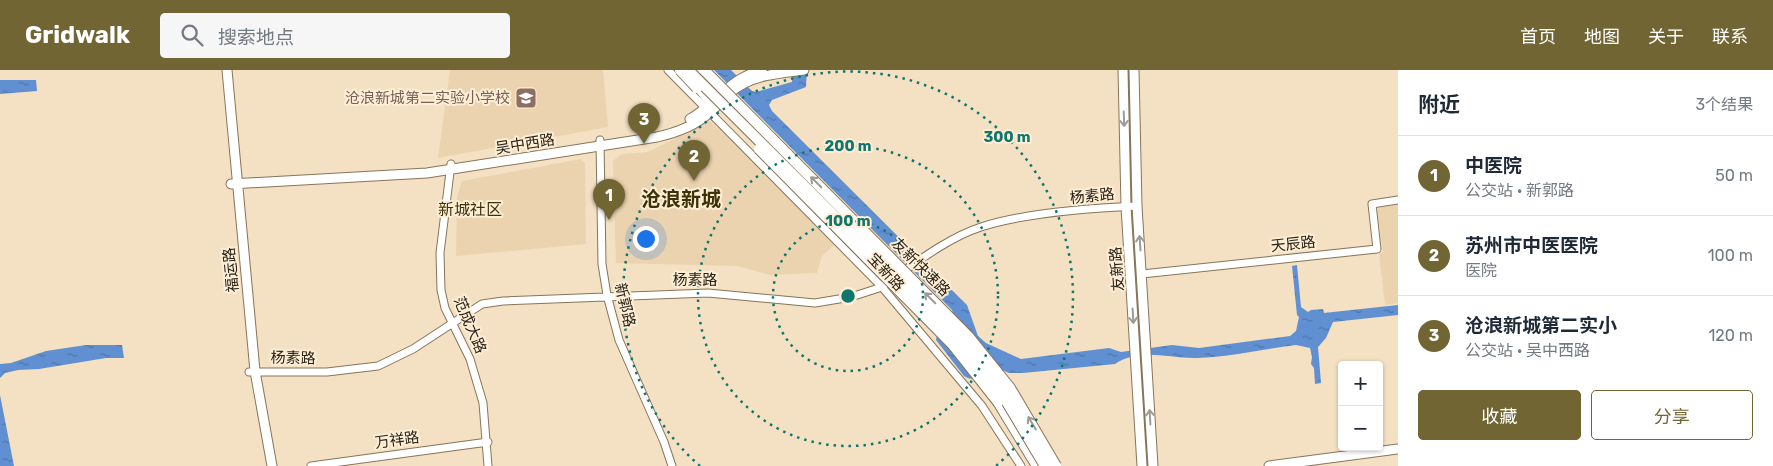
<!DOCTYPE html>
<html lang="zh">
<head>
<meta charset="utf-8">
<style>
  body { margin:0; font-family:Rubik,"Noto Sans SC",sans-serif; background:#f6f6f7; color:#1f2937 }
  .controls { position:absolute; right:15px; bottom:15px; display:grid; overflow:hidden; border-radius:5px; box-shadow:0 1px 4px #0004 }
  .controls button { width:45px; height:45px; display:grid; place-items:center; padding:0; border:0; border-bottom:1px solid #e0e1e3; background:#fff; color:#1f2937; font:25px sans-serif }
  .you { position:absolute; left:645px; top:168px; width:18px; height:18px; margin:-12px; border:4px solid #fff; border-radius:50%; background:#1a73e8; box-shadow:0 0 0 8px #1a73e833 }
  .badge { display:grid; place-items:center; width:32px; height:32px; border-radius:50%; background:#716633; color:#fff; font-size:16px; font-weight:700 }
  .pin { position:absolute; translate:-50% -41px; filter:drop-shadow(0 1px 2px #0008) }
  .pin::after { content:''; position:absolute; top:26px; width:18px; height:15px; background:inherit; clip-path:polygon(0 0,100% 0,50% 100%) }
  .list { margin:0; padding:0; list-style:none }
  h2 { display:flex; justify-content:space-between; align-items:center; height:65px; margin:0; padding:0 20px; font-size:21px }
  h2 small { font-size:16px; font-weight:400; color:#747a83 }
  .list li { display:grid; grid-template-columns:32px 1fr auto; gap:15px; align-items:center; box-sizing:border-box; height:80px; padding:0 20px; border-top:1px solid #e0e1e3 }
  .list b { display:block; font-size:19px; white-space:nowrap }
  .list p { margin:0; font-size:16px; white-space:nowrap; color:#747a83 }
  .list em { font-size:16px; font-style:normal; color:#747a83 }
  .actions { display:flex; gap:10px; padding:15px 20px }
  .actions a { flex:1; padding:11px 0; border:1px solid #716633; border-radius:5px; text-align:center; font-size:18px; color:#716633 }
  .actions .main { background:#716633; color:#fff }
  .icon { flex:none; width:28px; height:28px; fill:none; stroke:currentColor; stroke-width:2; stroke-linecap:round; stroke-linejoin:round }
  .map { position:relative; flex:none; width:1398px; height:396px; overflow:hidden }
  header { display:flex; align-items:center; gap:30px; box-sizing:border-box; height:70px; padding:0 25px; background:#716633; color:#fff }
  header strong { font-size:24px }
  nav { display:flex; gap:28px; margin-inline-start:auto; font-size:18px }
  .search { width:350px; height:45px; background:#f6f6f7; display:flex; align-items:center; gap:12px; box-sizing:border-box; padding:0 18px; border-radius:5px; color:#747a83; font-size:19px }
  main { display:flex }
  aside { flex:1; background:#fff }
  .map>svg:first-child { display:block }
  .built { fill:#ebd3b0 }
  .water { fill:url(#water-ripples) }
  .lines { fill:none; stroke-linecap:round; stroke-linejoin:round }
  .minor-casing { stroke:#87755a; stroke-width:9 }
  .major-casing { stroke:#87755a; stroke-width:11 }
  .highway-casing { stroke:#87755a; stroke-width:12 }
  .minor { stroke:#fff; stroke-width:7 }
  .major { stroke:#fff; stroke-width:9 }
  .highway { stroke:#fff; stroke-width:10 }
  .highway-bridge-casing { stroke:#87755a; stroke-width:12; stroke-linecap:butt }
  .highway-bridge { stroke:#fff; stroke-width:10 }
  .oneway { stroke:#9e9b96 }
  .ring { fill:none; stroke:#0f766e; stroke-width:2.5; stroke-dasharray:2.5 5 }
  .labels { text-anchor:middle; stroke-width:4; stroke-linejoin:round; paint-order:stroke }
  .education-label { font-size:15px; fill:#785e54; stroke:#feeed6; text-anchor:end }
  .street-label { font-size:15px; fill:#282116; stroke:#feeed6 }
  .neighbourhood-label { font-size:16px; fill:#3c3308; stroke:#feeed6 }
  .district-label { font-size:20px; font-weight:bold; fill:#3c3308; stroke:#feeed6 }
  .centre { fill:#0f766e; stroke:#feeed6; stroke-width:2.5 }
  .ring-label { font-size:15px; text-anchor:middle; font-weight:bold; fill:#0f766e; stroke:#feeed6; stroke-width:4; stroke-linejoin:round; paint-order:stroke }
</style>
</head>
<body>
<header>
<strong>Gridwalk</strong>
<div class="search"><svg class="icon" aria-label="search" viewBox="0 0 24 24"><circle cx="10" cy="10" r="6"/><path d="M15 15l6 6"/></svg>搜索地点</div>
<nav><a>首页</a><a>地图</a><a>关于</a><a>联系</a></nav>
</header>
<main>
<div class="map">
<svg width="1398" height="396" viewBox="0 0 1398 396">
  <defs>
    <pattern id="water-ripples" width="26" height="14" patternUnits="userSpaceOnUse" patternTransform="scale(1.25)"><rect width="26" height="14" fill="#6090d2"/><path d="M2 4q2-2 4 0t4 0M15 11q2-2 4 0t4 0" fill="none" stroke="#4f75a9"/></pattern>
  </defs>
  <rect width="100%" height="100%" fill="#f4e0c2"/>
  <path class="built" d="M 450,0 L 603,0 L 608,57 L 438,88 Z
    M 710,51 L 795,131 L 834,175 L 822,186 L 817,203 L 769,205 L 738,196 L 616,193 L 613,91 L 622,84 L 648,82 Z
    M 581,89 L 585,93 L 586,174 L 456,186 L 457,127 L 462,111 Z
    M 1398,134 L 1398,233 L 1385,235 L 1379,183 L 1383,182 L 1377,141 L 1381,136 Z"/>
  <path class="water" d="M 714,0 L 731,0 L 752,21 L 756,22 L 792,12 L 793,0 L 807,0 L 806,17 L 772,30 L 769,35 L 772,41 L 967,235 L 978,266 L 986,273 L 1021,289 L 1109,278 L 1121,282 L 1172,275 L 1199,278 L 1290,266 L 1296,261 L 1299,247 L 1297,245 L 1292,196 L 1297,195 L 1301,237 L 1308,242 L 1311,240 L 1323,239 L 1324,243 L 1398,235 L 1398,245 L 1333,252 L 1326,268 L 1318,277 L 1321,313 L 1315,314 L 1314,298 L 1311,294 L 1312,287 L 1310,278 L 1296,275 C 1264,279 1230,287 1197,288 C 1169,289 1140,277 1115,294 L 1023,303 L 1009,303 L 1000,299 C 988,304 975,314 964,306 L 936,270 L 938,259 L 953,244 L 952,240 Z
    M 0,10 L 36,10 L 37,21 L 0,24 Z
    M 86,275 L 122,275 L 124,288 L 106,288 L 39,299 L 18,300 L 5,303 L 0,308 L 0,294 L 11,293 L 46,281 Z
    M 0,325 L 14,396 L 0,396 Z"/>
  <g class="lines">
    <g class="minor-casing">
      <path id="minor" d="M 668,0 L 882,217 L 982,336 L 1021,396
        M 600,70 L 602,194 L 607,225 L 619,270 L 664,372 L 672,396
        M 451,94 L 440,183 L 441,220 L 445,238 L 470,289 L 483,333 L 488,396
        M 901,203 C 925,186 953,166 981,157 C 1024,143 1092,138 1137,136
        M 1142,204 L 1377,179 L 1372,134 L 1398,130
        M 249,302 L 327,302 L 378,296 L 413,279 L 482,234 L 503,231 L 708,223 L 815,233 L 851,227 L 882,217 L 892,209
        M 311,396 L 488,372"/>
    </g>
    <g class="major-casing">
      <path id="major" d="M 227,0 L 255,301 L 272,396
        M 1123,0 L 1126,137 L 1142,396
        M 1134,0 L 1137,136 L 1153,396
        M 690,49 C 718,33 728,9 762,0
        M 231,114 L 427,103 L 657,67 C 675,63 695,56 709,43 C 720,34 728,22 741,15 C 760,4 783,3 804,0
        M 1269,396 L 1398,379"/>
    </g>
    <g class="highway-casing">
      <path id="highway" d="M 694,11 L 708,29
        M 998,332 L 1037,396"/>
    </g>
    <use href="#minor" class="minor"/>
    <use href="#major" class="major"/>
    <use href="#highway" class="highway"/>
    <g class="highway-bridge-casing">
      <path id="highway-bridge" d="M 680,0 L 697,18
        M 688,0 L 962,273 L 1002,324 L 1045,396
        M 704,0 L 968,266 L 1010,318 L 1056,396
        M 759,79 L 952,274 L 998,332"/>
    </g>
    <use href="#highway-bridge" class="highway-bridge"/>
  </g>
  <defs><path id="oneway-shaft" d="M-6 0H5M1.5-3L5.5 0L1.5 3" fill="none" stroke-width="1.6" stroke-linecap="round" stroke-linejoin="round" transform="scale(1.25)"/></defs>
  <g class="oneway">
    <use href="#oneway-shaft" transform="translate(1124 49) rotate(88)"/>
    <use href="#oneway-shaft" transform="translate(816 112) rotate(-135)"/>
    <use href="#oneway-shaft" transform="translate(1140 173) rotate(-94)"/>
    <use href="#oneway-shaft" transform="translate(930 228) rotate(-135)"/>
    <use href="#oneway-shaft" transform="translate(1133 246) rotate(87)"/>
    <use href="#oneway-shaft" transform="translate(1150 347) rotate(-93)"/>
    <use href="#oneway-shaft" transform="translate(1032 353) rotate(-121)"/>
  </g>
  <g class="ring">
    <circle cx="848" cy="226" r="75"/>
    <circle cx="848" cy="226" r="150"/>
    <path d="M700 396A225 225 0 1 1 996 396"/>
  </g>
  <defs>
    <g id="school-square" transform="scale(1.125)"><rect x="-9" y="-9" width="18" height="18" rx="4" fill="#8d6e63" stroke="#feeed6"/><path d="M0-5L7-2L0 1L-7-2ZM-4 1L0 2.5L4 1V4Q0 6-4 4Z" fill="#fff"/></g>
  </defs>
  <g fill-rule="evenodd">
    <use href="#school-square" x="526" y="28"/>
  </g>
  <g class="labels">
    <g class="education-label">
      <text x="510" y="33">沧浪新城第二实验小学校</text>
    </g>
    <g class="street-label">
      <text transform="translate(525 74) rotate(-9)" y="5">吴中西路</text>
      <text transform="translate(1092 126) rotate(-6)" y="5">杨素路</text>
      <text transform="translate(1293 174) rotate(-6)" y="5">天辰路</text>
      <text transform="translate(921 197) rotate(45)" y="5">友新快速路</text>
      <text transform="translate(1117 199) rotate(-94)" y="5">友新路</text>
      <text transform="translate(231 200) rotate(-95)" y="5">福运路</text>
      <text transform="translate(886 202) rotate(47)" y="5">宝新路</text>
      <text x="695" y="215">杨素路</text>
      <text transform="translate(625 235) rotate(77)" y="5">新郭路</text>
      <text transform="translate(470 255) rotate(67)" y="5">范成大路</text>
      <text transform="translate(293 288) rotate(1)" y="5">杨素路</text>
      <text transform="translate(397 370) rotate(-8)" y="5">万祥路</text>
    </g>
    <g class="neighbourhood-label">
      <text x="470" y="145">新城社区</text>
    </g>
    <g class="district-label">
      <text x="681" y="136">沧浪新城</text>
    </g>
  </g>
  <circle cx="848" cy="226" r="8" class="centre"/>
  <g class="ring-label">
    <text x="1007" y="72">300 m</text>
    <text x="848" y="81">200 m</text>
    <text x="848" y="156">100 m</text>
  </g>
</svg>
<div class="controls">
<button>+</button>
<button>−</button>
</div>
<div class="you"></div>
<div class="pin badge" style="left:609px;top:150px">1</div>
<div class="pin badge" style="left:694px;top:111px">2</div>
<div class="pin badge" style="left:644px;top:74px">3</div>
</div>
<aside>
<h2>附近<small>3个结果</small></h2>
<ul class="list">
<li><span class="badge">1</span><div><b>中医院</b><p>公交站 · 新郭路</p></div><em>50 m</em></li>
<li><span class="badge">2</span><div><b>苏州市中医医院</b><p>医院</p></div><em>100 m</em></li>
<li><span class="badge">3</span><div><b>沧浪新城第二实小</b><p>公交站 · 吴中西路</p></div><em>120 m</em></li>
</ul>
<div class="actions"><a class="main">收藏</a><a>分享</a></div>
</aside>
</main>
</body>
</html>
